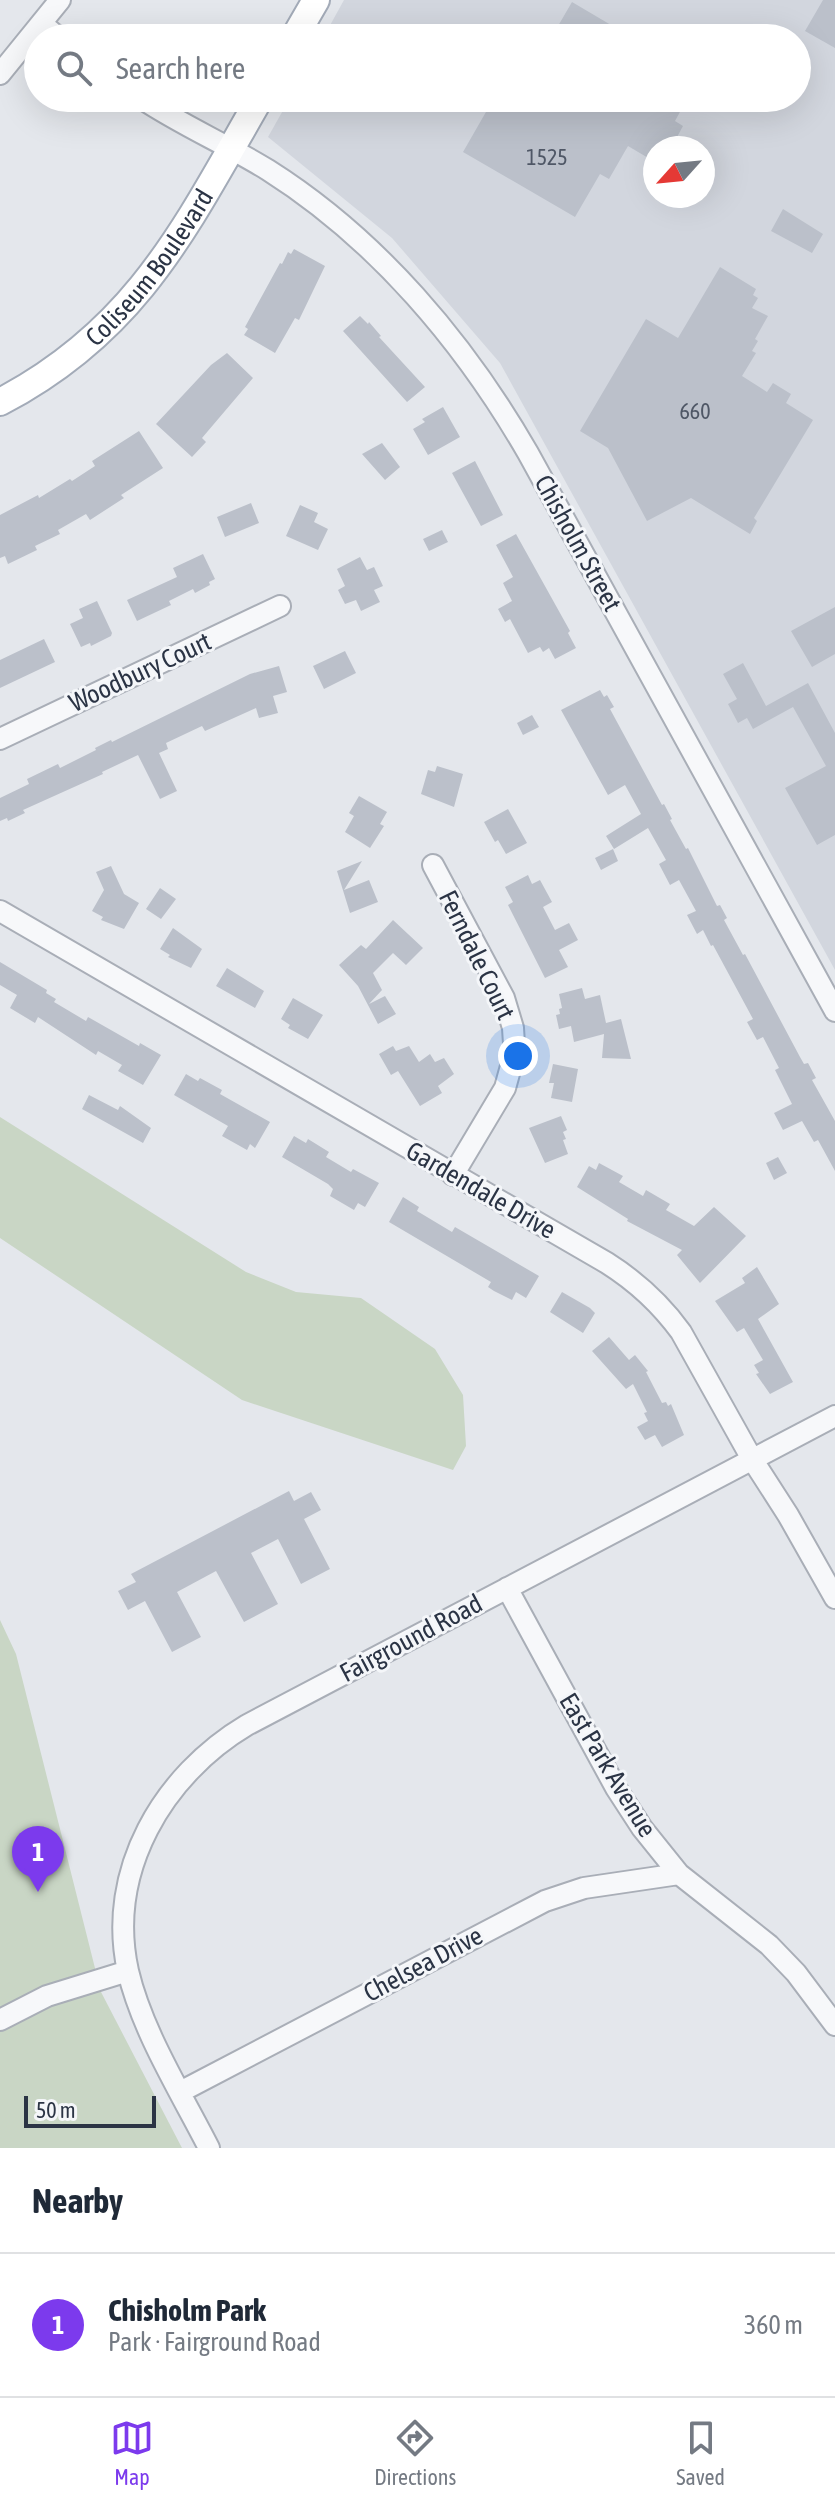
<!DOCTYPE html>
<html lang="en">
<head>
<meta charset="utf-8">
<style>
  body { margin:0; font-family:"Asap Condensed",sans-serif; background:#f6f6f7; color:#1f2937 }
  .compass { position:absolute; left:643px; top:136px; width:72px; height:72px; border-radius:50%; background:#fff; box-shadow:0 8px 32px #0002; rotate:243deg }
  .scale { position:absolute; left:24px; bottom:20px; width:132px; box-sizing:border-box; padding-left:8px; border:4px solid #2b3445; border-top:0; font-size:22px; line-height:28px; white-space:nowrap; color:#2b3445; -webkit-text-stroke:6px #f4f6f9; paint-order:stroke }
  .you { position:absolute; left:518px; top:1056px; width:28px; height:28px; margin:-20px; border:6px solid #fff; border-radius:50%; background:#1a73e8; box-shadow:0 0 0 12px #1a73e833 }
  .badge { display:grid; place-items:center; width:52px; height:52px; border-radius:50%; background:#7c3aed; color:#fff; font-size:26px; font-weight:700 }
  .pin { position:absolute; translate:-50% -66px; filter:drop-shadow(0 2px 4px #0008) }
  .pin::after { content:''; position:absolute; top:42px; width:28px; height:24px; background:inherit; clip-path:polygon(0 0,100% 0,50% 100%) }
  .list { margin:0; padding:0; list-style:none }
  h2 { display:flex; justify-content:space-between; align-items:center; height:104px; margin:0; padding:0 32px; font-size:34px }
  h2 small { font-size:26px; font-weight:400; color:#747a83 }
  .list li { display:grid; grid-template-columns:52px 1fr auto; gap:24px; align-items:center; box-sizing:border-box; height:144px; padding:0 32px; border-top:2px solid #e0e1e3 }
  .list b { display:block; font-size:30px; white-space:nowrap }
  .list p { margin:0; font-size:26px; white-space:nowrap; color:#747a83 }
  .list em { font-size:26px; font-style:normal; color:#747a83 }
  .icon { flex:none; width:44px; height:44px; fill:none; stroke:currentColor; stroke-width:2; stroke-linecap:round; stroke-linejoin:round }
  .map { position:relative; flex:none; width:835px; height:2148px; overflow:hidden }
  .search { position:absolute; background:#fff; box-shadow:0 8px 32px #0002; left:24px; right:24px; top:24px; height:88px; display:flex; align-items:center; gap:20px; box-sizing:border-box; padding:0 28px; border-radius:44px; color:#747a83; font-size:30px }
  .sheet { height:248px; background:#fff }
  nav { display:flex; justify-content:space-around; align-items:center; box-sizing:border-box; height:112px; border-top:2px solid #e0e1e3; background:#fff; font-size:22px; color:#747a83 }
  nav a { display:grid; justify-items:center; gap:4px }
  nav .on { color:#7c3aed }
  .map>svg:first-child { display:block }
  .built { fill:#d2d6de; fill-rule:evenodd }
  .green { fill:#c9d6c5 }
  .building { fill:#bbc0ca }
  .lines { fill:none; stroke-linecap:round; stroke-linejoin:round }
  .minor-casing { stroke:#a9aeb7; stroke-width:24 }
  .major-casing { stroke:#a3abb8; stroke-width:30 }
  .minor { stroke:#f7f8fa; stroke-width:20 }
  .major { stroke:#fff; stroke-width:26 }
  .labels { text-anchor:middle; stroke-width:6; stroke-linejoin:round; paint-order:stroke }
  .number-label { font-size:22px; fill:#4f5766 }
  .street-label { font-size:26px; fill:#2b3445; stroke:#f4f6f9 }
</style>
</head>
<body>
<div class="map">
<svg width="835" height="2148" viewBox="0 0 835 2148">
  <rect width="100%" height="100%" fill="#e4e7ec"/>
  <path class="built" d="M 344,0 L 835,0 L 835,970 L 500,363 L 392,238 L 268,137 L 290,98 L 797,98 L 797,38 L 323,38 ZM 655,148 L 703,148 L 703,196 L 655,196 Z"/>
  <path class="green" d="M 0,1117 L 246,1272 L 296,1292 L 361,1298 L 435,1349 L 463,1395 L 466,1446 L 453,1470 L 242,1400 L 0,1238 Z
    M 0,1620 L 16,1654 L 101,1992 L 182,2148 L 0,2148 Z"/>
  <path class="building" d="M 823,0 L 835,0 L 835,48 L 805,31 Z
    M 572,2 L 633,38 L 551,38 Z
    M 494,98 L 636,98 L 656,110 L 662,99 L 681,110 L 675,121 L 683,126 L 671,148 L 655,148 L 655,162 L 628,146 L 609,179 L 600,174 L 575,217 L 463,152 Z
    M 783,209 L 823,234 L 812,253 L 771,231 Z
    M 294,249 L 325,266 L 299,320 L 295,318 L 275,353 L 244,335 L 248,329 L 245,327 L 280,263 L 282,264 L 288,252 L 291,254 Z
    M 720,267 L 756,289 L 753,295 L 758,298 L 752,308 L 768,316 L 755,339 L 758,341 L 752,351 L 756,353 L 742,376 L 767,392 L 773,383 L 791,394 L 786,403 L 813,420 L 754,518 L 757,521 L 750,534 L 691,498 L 647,521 L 608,448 L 580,431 L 646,319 L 678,338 Z
    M 360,316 L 368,324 L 369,322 L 381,336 L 379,337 L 425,387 L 407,402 L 343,331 Z
    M 227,353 L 253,378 L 202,438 L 206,442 L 192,457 L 156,424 L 211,365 Z
    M 443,407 L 460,437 L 428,455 L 413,429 L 425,422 L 422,419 Z
    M 139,431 L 163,468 L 121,495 L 124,498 L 90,520 L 86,514 L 58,530 L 60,534 L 35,546 L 37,550 L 8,564 L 5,556 L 0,558 L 0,515 L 38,495 L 39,498 L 70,479 L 72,481 L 95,466 L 92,461 Z
    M 382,443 L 400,467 L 385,480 L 362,454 Z
    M 475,461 L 503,515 L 481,526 L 452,473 Z
    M 251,503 L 259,523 L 225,537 L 217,517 Z
    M 300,505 L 318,513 L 314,522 L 328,529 L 318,550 L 286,536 Z
    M 442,530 L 448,542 L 429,551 L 423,539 Z
    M 516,534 L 570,631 L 568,633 L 576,648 L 555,659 L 549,648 L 543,652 L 540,647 L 528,653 L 510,619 L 505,622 L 498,609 L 512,601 L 503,583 L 513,577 L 496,545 Z
    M 203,554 L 215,579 L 209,582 L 210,585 L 195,593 L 193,589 L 169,601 L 171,605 L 137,621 L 127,600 L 177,577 L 173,568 Z
    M 360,557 L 367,570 L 374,567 L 383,586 L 374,590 L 380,602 L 361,611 L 356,600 L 345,604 L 338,590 L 345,586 L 337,569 Z
    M 97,601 L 112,633 L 111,636 L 91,646 L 90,643 L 81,647 L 70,624 L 83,618 L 79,609 Z
    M 835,607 L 835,654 L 812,667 L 791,631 Z
    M 44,639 L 55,662 L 0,688 L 0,660 Z
    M 345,651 L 356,673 L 324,689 L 313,666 Z
    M 743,663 L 766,706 L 808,683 L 835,733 L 835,835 L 817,845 L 785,788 L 826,766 L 793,707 L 753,729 L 747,718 L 738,723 L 728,704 L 737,699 L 723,674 Z
    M 279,666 L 287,692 L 273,696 L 278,713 L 259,718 L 256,708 L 205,731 L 202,726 L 166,743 L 168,749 L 159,753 L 177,791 L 160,799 L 138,755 L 102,772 L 103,774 L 23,810 L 25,813 L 8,821 L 7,818 L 0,821 L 0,798 L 29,784 L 27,779 L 58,764 L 60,768 L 96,750 L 95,748 L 111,740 L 112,742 L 250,674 Z
    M 600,690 L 604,697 L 607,695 L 614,707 L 610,709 L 662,805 L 664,804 L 672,819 L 670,820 L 686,849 L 688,848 L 717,906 L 720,905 L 727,918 L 724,920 L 743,955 L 745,954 L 800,1057 L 804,1064 L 808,1063 L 816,1078 L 812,1080 L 835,1121 L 835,1171 L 818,1140 L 814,1142 L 802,1121 L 783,1130 L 774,1113 L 792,1104 L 775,1070 L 779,1068 L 763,1037 L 757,1040 L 747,1022 L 753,1019 L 713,945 L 711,946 L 703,930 L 697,934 L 687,915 L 696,911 L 679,880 L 670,885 L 659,864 L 666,860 L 648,828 L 614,849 L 606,836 L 641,814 L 625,785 L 608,795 L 561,710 Z
    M 532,715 L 539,727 L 523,735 L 517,723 Z
    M 437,766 L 463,774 L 454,807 L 421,794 L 428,770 L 435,772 Z
    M 359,796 L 387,812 L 380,824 L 384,826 L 370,848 L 345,832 L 354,816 L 349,813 Z
    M 508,809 L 527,843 L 506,854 L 498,840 L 495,842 L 484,822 Z
    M 613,849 L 618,861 L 601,870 L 595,858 Z
    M 362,861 L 344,890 L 369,880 L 378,902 L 350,913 L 337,871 Z
    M 111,866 L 124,894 L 139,903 L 124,929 L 101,920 L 103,917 L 92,911 L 104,890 L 96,872 Z
    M 528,875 L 532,884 L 540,880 L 552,902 L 543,907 L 555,930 L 569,923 L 578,940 L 559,950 L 568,967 L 545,978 L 508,905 L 513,902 L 505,887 Z
    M 160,888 L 176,899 L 161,919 L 146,909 Z
    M 393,920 L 423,948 L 406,965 L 393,953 L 373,973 L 382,990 L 369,1004 L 385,996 L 396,1014 L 378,1024 L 358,986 L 339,965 L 361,945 L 366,949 Z
    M 173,928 L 202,949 L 191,968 L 168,957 L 170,955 L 160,949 Z
    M 0,962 L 47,990 L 46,993 L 56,999 L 54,1002 L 86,1021 L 88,1017 L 139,1046 L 140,1043 L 161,1055 L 143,1085 L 118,1071 L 122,1065 L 98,1051 L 96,1055 L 38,1017 L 35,1023 L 10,1008 L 17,995 L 0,985 Z
    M 227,968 L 264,991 L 255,1008 L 216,986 Z
    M 582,988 L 585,999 L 600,995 L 606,1023 L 621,1019 L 631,1059 L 602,1058 L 604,1034 L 574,1042 L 571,1026 L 559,1029 L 556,1015 L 560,1014 L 559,1009 L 562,1008 L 559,994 Z
    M 293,998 L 323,1015 L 308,1039 L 288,1028 L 290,1025 L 281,1019 Z
    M 393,1046 L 396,1051 L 409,1046 L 419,1062 L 430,1054 L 435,1062 L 444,1058 L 454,1074 L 438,1086 L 442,1093 L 420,1106 L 398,1071 L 391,1075 L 379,1054 Z
    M 553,1064 L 578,1069 L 572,1102 L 551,1098 L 554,1083 L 549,1083 Z
    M 186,1074 L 198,1081 L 200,1078 L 222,1090 L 220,1094 L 270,1122 L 255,1148 L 250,1144 L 247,1150 L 222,1136 L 228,1126 L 174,1095 Z
    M 89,1095 L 118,1110 L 120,1106 L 151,1128 L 143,1143 L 82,1109 Z
    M 561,1116 L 567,1130 L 563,1132 L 566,1139 L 563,1140 L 568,1154 L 545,1163 L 529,1128 Z
    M 294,1136 L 306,1143 L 308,1139 L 329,1152 L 326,1157 L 351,1172 L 353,1169 L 379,1183 L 365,1207 L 358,1203 L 354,1210 L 330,1196 L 333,1189 L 328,1184 L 282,1157 Z
    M 778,1157 L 787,1173 L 774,1180 L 766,1163 Z
    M 599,1163 L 623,1176 L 619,1182 L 643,1196 L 646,1190 L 670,1204 L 666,1210 L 694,1226 L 714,1207 L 746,1236 L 700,1283 L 677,1255 L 682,1250 L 627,1221 L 628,1219 L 577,1187 L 589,1166 L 596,1170 Z
    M 403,1197 L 419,1207 L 417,1211 L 452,1232 L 455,1227 L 539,1276 L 526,1298 L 516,1292 L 512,1300 L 494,1291 L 488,1287 L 491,1282 L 389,1222 Z
    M 757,1267 L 779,1304 L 758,1319 L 793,1382 L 770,1394 L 756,1374 L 759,1373 L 754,1365 L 763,1360 L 744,1328 L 737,1332 L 715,1301 L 745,1283 L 742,1278 Z
    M 562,1292 L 590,1308 L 595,1313 L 583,1333 L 550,1312 Z
    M 609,1337 L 629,1360 L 635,1355 L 648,1371 L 646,1372 L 662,1403 L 666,1402 L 668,1406 L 671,1404 L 684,1435 L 662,1447 L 655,1435 L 645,1440 L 637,1427 L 648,1421 L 644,1413 L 647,1412 L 633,1384 L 626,1389 L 592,1351 Z
    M 289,1491 L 294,1501 L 311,1492 L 321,1510 L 304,1519 L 330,1569 L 301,1584 L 278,1539 L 251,1553 L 278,1604 L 244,1622 L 216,1571 L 177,1592 L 201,1637 L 172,1652 L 145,1601 L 128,1610 L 118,1591 L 136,1582 L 131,1574 Z"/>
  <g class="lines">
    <g class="minor-casing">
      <path id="minor" d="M 42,24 L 59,38
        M 0,74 L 60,0
        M 141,98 C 181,125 226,144 268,170 C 377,239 464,342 528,453 L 835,1011
        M 0,739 L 280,606
        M 433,865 L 504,998 L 513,1028 L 514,1044 L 513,1059 L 505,1088 L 453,1175
        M 0,911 L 607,1263 C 637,1282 660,1303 681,1332 L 752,1459 L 788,1515 L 835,1598
        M 507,1588 L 616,1788 L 642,1828 L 679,1874 L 769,1945 L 796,1973 L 835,2025
        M 0,2020 L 47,1996 L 128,1971
        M 180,2092 L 545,1901 L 584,1888 L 679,1874
        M 209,2148 C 181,2093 142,2031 128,1971 C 106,1871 163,1775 247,1725 L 835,1416"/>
    </g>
    <g class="major-casing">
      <g id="major">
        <path d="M 294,38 L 316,0"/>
        <path id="s1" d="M 0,402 C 138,330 186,226 260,98"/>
      </g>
    </g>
    <use href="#minor" class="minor"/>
    <use href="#major" class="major"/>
  </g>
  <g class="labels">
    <g class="number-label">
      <text x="547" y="165">1525</text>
      <text x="695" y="419">660</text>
    </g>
    <g class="street-label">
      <text dy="9" stroke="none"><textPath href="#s1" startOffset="204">Coliseum Boulevard</textPath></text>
      <text transform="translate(578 543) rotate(61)" y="9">Chisholm Street</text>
      <text transform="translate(140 672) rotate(-25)" y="9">Woodbury Court</text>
      <text transform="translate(477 955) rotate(64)" y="9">Ferndale Court</text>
      <text transform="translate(481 1190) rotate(30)" y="9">Gardendale Drive</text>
      <text transform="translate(411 1638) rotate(-28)" y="9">Fairground Road</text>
      <text transform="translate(608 1765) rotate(59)" y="9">East Park Avenue</text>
      <text transform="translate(423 1964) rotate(-28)" y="9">Chelsea Drive</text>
    </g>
  </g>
</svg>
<svg class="compass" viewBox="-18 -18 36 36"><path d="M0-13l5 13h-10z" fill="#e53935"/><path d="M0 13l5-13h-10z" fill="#747a83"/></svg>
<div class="scale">50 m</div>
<div class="you"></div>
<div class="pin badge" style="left:38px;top:1892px">1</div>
<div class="search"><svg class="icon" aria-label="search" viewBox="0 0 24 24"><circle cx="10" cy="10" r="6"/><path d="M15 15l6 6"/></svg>Search here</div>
</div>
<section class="sheet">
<h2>Nearby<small></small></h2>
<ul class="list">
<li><span class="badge">1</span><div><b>Chisholm Park</b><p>Park · Fairground Road</p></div><em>360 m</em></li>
</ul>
</section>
<nav>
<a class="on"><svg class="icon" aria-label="map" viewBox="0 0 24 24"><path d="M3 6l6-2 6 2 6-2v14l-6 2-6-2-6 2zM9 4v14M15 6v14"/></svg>Map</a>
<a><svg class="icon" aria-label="directions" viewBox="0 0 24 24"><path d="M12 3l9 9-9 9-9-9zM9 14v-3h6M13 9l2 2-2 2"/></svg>Directions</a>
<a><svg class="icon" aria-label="saved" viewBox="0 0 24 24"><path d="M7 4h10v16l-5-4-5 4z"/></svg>Saved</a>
</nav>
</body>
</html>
